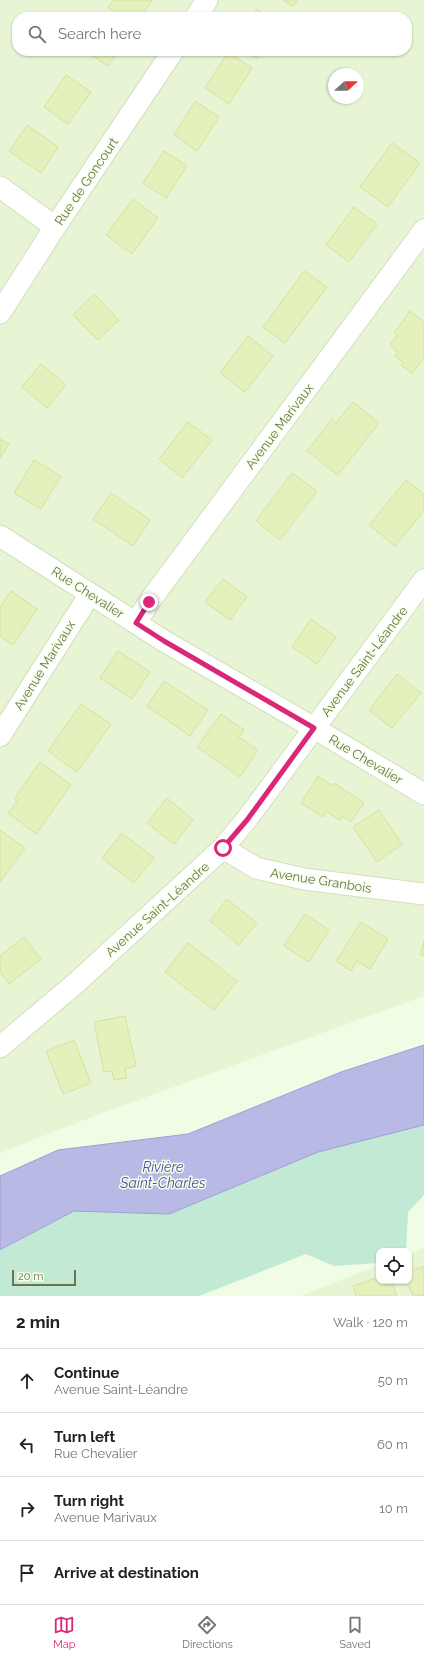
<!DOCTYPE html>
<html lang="en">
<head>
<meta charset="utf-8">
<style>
  body { margin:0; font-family:Raleway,sans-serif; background:#f2f2f2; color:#202124 }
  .controls { position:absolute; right:12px; bottom:12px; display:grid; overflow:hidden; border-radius:8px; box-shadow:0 1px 3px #0004 }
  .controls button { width:36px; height:36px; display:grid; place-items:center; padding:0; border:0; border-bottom:1px solid #e0e0e0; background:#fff; color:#202124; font:20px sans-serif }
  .compass { position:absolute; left:328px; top:68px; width:36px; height:36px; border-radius:50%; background:#fff; box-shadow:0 1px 3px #0004; rotate:69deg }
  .scale { position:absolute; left:12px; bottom:10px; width:64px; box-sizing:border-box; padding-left:4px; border:2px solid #6b744a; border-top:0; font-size:11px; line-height:14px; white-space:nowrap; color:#6b744a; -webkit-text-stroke:3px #f5ffea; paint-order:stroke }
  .stop { position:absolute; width:12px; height:12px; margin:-9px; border:3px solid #db2777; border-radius:50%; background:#fff }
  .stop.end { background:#db2777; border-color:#fff; box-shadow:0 1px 4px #0008 }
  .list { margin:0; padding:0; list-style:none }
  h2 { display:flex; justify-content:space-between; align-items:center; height:52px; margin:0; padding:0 16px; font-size:17px }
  h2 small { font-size:13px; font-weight:400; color:#757577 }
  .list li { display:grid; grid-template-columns:26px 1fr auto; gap:12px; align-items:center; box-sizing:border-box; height:64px; padding:0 16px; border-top:1px solid #e0e0e0 }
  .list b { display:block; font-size:15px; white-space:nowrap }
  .list p { margin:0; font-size:13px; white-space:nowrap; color:#757577 }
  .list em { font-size:13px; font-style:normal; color:#757577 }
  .icon { flex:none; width:22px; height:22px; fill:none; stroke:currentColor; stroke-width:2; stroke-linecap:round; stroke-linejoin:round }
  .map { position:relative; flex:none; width:424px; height:1296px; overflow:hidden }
  .search { position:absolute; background:#fff; box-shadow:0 1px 3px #0004; left:12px; right:12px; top:12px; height:44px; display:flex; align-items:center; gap:10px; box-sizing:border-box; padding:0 14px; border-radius:16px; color:#757577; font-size:15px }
  .sheet { height:308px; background:#fff }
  nav { display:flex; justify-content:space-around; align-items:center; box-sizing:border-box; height:56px; border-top:1px solid #e0e0e0; background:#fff; font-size:11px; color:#757577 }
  nav a { display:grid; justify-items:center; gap:2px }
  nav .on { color:#db2777 }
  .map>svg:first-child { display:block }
  .residential { fill:#e8f5d5; fill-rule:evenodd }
  .green { fill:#c2e9d3 }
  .water { fill:#b8b9e5; stroke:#9f9fd7 }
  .building { fill:#e4f1bc; stroke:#d3e39c }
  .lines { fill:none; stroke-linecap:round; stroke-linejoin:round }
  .minor-casing { stroke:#d4debc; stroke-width:23 }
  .minor { stroke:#fff; stroke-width:21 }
  .route { stroke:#db2777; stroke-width:5 }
  .labels { text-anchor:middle; stroke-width:3; stroke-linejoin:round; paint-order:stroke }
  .street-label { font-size:13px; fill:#6b744a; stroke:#f5ffea }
  .water-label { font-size:14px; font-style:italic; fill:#4d4d9c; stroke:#f5ffea }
</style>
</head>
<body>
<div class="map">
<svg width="424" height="1296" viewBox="0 0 424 1296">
  <rect width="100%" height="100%" fill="#f1fce4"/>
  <path class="residential" d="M 0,0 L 424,0 L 424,996 L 97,1115 L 0,1153 ZM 17,17 L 407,17 L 407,51 L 17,51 ZM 334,74 L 358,74 L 358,98 L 334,98 Z
    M 424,1248 L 424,1296 L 300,1296 L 379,1265 L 379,1281 L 409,1281 L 409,1254 Z"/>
  <path class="green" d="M 424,1125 L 424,1195 L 408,1212 L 406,1251 L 379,1251 L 379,1263 L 334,1266 L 306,1254 L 199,1296 L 0,1296 L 0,1251 L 74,1211 L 169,1214 L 318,1152 Z"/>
  <path class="water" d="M 424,1045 L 424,1125 L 318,1152 L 169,1214 L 74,1211 L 0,1250 L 0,1176 L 58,1150 L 188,1134 L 341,1072 Z"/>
  <path class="building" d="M 113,0 L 152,0 L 141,17 L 124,17 L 108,7 Z
    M 283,0 L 297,0 L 293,7 Z
    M 257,9 L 268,17 L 252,17 Z
    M 85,51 L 118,51 L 108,66 Z
    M 245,51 L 262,51 L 257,59 Z
    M 228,52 L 252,68 L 229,104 L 205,88 Z
    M 66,75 L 91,92 L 68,124 L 44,107 Z
    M 195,101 L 219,117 L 197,151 L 174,135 Z
    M 27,125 L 58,147 L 41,173 L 9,151 Z
    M 392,143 L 420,163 L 388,207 L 360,187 Z
    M 164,151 L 187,166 L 166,198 L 143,183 Z
    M 133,199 L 158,218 L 132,254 L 106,235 Z
    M 354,207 L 377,224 L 349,262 L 326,245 Z
    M 304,271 L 327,287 L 285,343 L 263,327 Z
    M 94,294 L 119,320 L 98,340 L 73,315 Z
    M 410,311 L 424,322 L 424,358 L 412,373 L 401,365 L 403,362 L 395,356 L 398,352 L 390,345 L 397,335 L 394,333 Z
    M 248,336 L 273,356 L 245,392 L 220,373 Z
    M 41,364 L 66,385 L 47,408 L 22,387 Z
    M 353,402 L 379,423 L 338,475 L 307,451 L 332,419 L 336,423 Z
    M 188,422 L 212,440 L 182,478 L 159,459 Z
    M 0,439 L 9,444 L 0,458 Z
    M 34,460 L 61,476 L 41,509 L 14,493 Z
    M 292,473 L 317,491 L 280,540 L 256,521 Z
    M 406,480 L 424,494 L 424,511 L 395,546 L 369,525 Z
    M 111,493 L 150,520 L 133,546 L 93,519 Z
    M 223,579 L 247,597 L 230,620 L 205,602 Z
    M 11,591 L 37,609 L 13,645 L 0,636 L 0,607 Z
    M 311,619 L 336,637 L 317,664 L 292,647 Z
    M 118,651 L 150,672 L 132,699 L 100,678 Z
    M 397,674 L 421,693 L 392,728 L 369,710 Z
    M 164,681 L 208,710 L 190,736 L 147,706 Z
    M 81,704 L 111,724 L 77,772 L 48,751 Z
    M 221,714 L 244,730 L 239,737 L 258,750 L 240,777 L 197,747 Z
    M 40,762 L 71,785 L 36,834 L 8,813 L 17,802 L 14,799 Z
    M 318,776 L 332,786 L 334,783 L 364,803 L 351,822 L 342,816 L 340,820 L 326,811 L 323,817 L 301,803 Z
    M 167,798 L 193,820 L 174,844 L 147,823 Z
    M 379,810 L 402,844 L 377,862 L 353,827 Z
    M 0,830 L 25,848 L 0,882 Z
    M 122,833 L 154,858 L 134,883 L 102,858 Z
    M 227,899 L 257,923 L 239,945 L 210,921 Z
    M 305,914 L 329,930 L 309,962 L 284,946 Z
    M 361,922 L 388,939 L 370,969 L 357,961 L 351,971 L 336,961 Z
    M 24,937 L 41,959 L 9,984 L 0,972 L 0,956 Z
    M 424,941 L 424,956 L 420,955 Z
    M 188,943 L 237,981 L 214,1010 L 165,972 Z
    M 125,1016 L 136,1066 L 125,1069 L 127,1078 L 114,1080 L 112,1071 L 104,1072 L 94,1022 Z
    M 74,1040 L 91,1083 L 63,1094 L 46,1051 Z
    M 424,1266 L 424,1295 L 413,1296 L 406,1281 L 409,1281 L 409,1272 Z
    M 379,1277 L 379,1281 L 392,1281 L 397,1296 L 356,1296 L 353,1286 Z"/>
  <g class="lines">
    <g class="minor-casing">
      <path id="minor" d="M 196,17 L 207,0
        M 0,187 L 55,227
        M 0,313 L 55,227 L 173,51
        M 0,536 L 164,641 L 314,728 L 424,794
        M 136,623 L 149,602 L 424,230
        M 0,736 L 90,594
        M 223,848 L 256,868 L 304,879 L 424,894
        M 0,1047 L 76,983 L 223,848 L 247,819 L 424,580"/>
    </g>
    <use href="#minor" class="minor"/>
  </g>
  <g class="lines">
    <path class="route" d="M 149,602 L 136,623 L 164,641 L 314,728 L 247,820 L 223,848"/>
  </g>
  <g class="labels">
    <g class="street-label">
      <text transform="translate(86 181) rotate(-56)" y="5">Rue de Goncourt</text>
      <text transform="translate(279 426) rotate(-53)" y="5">Avenue Marivaux</text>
      <text transform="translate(88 592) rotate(33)" y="5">Rue Chevalier</text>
      <text transform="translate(364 661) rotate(-53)" y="5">Avenue Saint-Léandre</text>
      <text transform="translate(44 665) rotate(-58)" y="5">Avenue Marivaux</text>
      <text transform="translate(366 759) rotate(31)" y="5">Rue Chevalier</text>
      <text transform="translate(321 880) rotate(9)" y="5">Avenue Granbois</text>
      <text transform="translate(157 909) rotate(-42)" y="5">Avenue Saint-Léandre</text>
    </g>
    <g class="water-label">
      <text x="163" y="1172">Rivière<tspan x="163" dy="16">Saint-Charles</tspan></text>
    </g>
  </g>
</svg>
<div class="controls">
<button><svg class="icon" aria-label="locate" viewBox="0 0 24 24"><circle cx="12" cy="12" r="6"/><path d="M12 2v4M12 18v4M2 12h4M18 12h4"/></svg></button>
</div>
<svg class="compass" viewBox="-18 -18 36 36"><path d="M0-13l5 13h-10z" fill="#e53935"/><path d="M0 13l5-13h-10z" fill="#757577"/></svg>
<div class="scale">20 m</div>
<div class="stop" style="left:223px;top:848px"></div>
<div class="stop end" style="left:149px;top:602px"></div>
<div class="search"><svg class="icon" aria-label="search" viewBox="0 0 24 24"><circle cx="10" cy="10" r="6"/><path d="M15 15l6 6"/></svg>Search here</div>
</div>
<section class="sheet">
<h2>2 min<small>Walk · 120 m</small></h2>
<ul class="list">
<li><svg class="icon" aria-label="ahead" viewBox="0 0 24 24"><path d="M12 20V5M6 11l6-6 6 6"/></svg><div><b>Continue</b><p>Avenue Saint-Léandre</p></div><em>50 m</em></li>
<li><svg class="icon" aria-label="left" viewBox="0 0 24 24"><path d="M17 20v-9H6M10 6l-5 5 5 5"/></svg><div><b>Turn left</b><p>Rue Chevalier</p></div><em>60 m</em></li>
<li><svg class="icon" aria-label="right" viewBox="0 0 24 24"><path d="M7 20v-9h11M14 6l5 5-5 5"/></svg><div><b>Turn right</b><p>Avenue Marivaux</p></div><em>10 m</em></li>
<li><svg class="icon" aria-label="arrive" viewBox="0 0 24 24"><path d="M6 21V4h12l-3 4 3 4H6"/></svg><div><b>Arrive at destination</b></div></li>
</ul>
</section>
<nav>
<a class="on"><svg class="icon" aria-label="map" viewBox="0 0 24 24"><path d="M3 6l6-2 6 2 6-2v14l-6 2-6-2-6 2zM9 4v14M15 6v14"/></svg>Map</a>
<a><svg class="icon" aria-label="directions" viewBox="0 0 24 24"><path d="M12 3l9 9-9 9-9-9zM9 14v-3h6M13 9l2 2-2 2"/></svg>Directions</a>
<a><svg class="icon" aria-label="saved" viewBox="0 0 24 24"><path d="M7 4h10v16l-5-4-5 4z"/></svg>Saved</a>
</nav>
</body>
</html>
